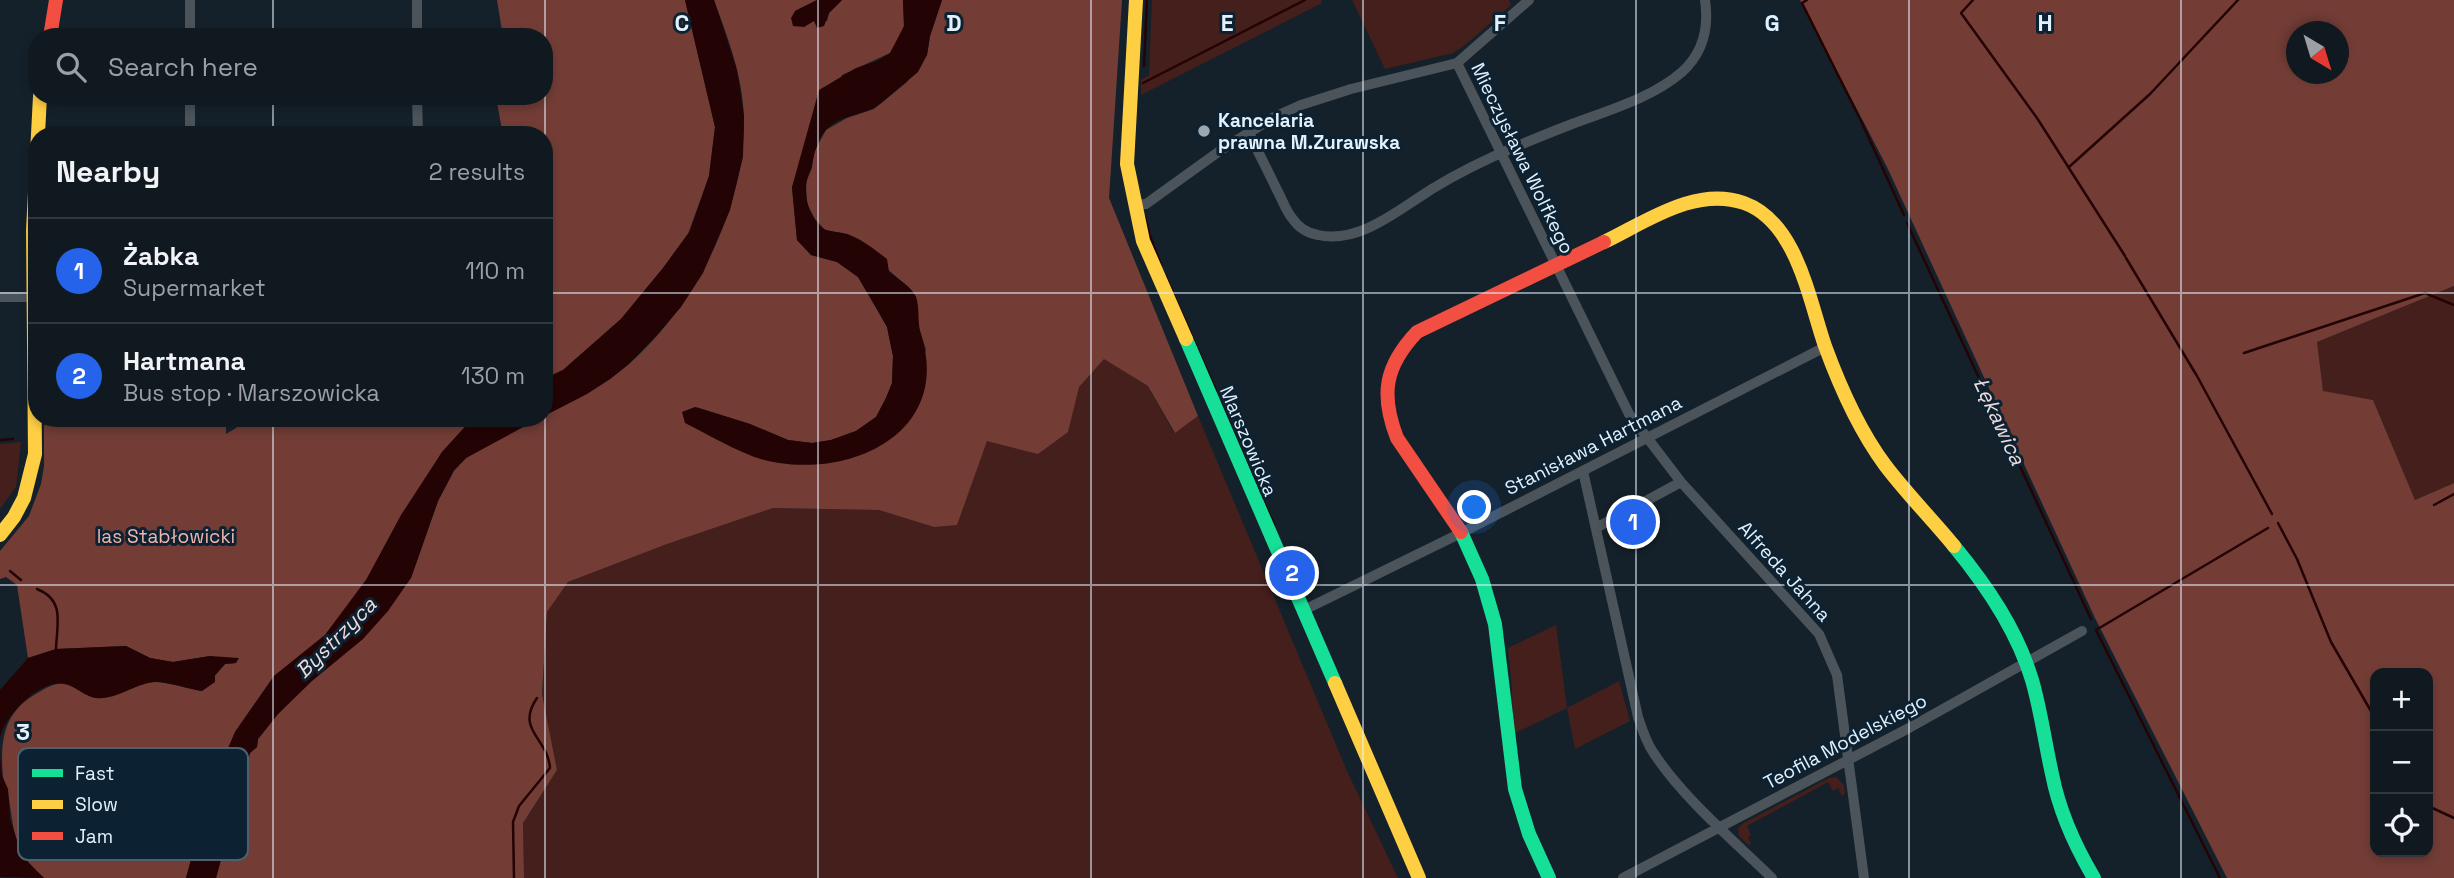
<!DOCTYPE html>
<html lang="en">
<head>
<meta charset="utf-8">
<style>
  body { margin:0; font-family:"Space Grotesk",sans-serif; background:#1e262d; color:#f1f3f6 }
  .controls { position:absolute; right:21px; bottom:21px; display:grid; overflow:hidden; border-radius:14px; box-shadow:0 4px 10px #0003 }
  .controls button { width:63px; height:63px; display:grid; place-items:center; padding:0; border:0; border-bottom:2px solid #30383e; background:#101920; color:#f1f3f6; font:35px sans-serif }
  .compass { position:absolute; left:2286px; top:21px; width:63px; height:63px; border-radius:50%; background:#101920; box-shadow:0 4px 10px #0003; rotate:142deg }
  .you { position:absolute; left:1475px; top:508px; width:24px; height:24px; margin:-18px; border:5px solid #fff; border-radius:50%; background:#1a73e8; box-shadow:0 0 0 10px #1a73e833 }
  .badge { display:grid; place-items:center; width:46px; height:46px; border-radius:50%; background:#2563eb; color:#fff; font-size:23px; font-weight:700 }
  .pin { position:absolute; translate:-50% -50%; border:4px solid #fff; box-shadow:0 2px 7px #0006 }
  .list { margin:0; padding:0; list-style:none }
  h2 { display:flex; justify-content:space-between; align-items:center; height:91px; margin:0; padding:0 28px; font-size:30px }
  h2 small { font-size:23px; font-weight:400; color:#9ca0a5 }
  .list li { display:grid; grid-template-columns:46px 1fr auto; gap:21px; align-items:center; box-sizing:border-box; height:105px; padding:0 28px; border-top:2px solid #30383e }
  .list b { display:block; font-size:26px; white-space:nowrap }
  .list p { margin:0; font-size:23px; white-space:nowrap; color:#9ca0a5 }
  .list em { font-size:23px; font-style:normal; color:#9ca0a5 }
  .icon { flex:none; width:38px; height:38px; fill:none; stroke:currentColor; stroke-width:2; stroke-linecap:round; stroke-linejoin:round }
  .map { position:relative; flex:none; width:2454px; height:878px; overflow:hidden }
  .search { position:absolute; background:#101920; box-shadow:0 4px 10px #0003; left:28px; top:28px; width:525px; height:77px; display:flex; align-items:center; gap:18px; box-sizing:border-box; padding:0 24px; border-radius:28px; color:#9ca0a5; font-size:26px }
  .panel { position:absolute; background:#101920; box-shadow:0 4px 10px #0003; left:28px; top:126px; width:525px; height:301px; border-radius:28px }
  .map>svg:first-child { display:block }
  .green { fill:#441f1b }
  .forest { fill:#733d36; fill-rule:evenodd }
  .water { fill:#240304 }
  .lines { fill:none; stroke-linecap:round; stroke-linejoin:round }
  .stream { stroke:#240304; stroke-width:2.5 }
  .street { stroke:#4b545b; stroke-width:10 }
  .fast { stroke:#16e098; stroke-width:14 }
  .slow { stroke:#ffcf43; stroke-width:14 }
  .jam { stroke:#f24e42; stroke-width:14 }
  .grid { fill:none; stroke:#e3f1fd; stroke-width:2; stroke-opacity:0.55 }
  .poi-dot { fill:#9ba8b3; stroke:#0c2233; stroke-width:2.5 }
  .labels { text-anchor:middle; stroke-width:6; stroke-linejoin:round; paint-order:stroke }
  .poi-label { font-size:19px; font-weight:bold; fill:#e3f1fd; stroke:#0c2233; text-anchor:start }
  .street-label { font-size:19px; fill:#e3f1fd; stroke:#0c2233 }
  .park-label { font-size:19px; fill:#f2b5ab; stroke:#0c2233 }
  .water-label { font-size:21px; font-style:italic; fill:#f1dbd8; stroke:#0c2233 }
  .key { fill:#0c2233; stroke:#4c6070; stroke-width:2 }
  .key-label { font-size:19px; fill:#e3f1fd }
  .grid-label { font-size:23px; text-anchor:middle; font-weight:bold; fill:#e3f1fd; stroke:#0c2233; stroke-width:6; stroke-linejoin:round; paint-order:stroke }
</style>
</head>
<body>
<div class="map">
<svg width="2454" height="878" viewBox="0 0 2454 878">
  <rect width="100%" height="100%" fill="#15212a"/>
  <path class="green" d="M 1152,0 L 1321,0 L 1322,3 L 1141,95 L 1141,80 L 1149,75 Z
    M 1352,0 L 1509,0 L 1511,5 L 1465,45 L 1453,53 L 1385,69 Z
    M 2454,286 L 2454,483 L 2415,500 L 2373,400 L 2323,392 L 2317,342 Z
    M 1104,358 L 1148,386 L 1174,433 L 1198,416 L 1347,771 L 1398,878 L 524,878 L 523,823 L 557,770 L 542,694 L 547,612 L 568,582 L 667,544 L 773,508 L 879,510 L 934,527 L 987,441 L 1068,432 L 1078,387 Z
    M 21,442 L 16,487 L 0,509 L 0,444 Z
    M 1556,625 L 1567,708 L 1619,681 L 1630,721 L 1575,749 L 1567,708 L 1513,734 L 1512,689 L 1508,648 Z
    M 1836,777 L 1844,785 L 1845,794 L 1842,796 L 1838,788 L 1833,791 L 1828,782 L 1747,826 L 1751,835 L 1748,837 L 1751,844 L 1749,845 L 1739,836 L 1738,828 L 1744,823 L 1829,778 Z"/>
  <path class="forest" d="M 497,0 L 685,0 L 715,127 L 709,176 L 688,234 L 663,268 L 621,319 L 563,370 L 544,379 L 544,135 L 503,135 L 496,97 L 544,96 L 544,37 L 503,37 Z
    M 714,0 L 817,0 L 795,11 L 814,21 L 827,21 L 829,13 L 842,0 L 903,0 L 904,26 L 900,37 L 890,53 L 842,75 L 802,155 L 792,188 L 797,240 L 811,255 L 837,262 L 858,277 L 887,327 L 893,356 L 892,383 L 886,398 L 876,417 L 856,431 L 831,440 L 812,443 L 788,440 L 750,424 L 696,407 L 751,454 L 866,453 L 926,350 L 918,325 L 916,297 L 900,280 L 848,234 L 825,230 L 815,219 L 807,204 L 806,182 L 812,168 L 814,152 L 826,130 L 847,118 L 874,109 L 907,82 L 927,55 L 930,36 L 942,0 L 1122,0 L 1109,198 L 1198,416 L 1175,433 L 1148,386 L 1104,359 L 1079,387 L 1068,432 L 1038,454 L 987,441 L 957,525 L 934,527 L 879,510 L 773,508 L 667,544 L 568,582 L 547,612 L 542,694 L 557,770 L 523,823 L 524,878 L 216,878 L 250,753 L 257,747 L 258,739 L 278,714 L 411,578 L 438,501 L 454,471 L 466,458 C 482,449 497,440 513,431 C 545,414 578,401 610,379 C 687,323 746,214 744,118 C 743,77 728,38 714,0 Z
    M 1800,0 L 2454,0 L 2454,286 L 2317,342 L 2323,391 L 2373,400 L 2415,500 L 2454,483 L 2454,878 L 2227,878 L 2095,618 L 1887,167 ZM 2296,32 L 2338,32 L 2338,74 L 2296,74 ZM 2428,673 L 2428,852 L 2375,852 L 2375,673 Z
    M 57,418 L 226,418 L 226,434 L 236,428 L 243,418 L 473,418 L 442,452 L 366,580 L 325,635 L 274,676 L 235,732 L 209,794 L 186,878 L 44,878 C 13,852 14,830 8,792 C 7,787 4,782 3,777 C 0,742 3,714 34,695 C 43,690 53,682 64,684 C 76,685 86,698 98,698 C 118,698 136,683 155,682 C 169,682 188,689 202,691 L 225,664 L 236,663 L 210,656 L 173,662 L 150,658 L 126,646 L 56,649 L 28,658 L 17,585 L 6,577 L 0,579 L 0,551 L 29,516 L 41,484 L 44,466 L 44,426 L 48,420 Z"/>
  <path class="water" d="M 685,0 L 714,0 L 737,70 L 744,116 L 743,157 L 730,210 L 703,273 L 681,307 L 655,337 L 629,364 L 610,379 L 587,394 L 544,416 L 544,379 L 563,370 L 621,319 L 663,268 L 690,231 L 709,176 L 715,127 Z
    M 817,0 L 842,0 L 829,13 L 824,26 L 817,28 L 814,21 L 804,27 L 793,26 L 791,18 L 795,11 Z
    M 903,0 L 942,0 L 930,36 L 927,55 L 918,72 L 880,104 C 864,116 840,114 826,130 C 818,139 814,153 812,165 C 811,170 808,175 807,180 C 803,196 810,219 824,229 C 830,232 839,232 846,234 C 861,238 875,250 887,259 L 889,272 C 897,278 912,287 916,297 C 920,308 917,323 921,334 C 951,428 860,475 779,463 C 747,459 714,437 685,423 L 682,412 L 695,407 L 750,424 L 788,440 L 812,443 L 831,440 L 856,431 L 876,417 L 886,398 L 892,383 L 893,356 L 887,327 L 877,309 L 858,277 L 837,262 L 811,255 L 797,240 L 792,187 L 819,90 L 856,68 L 877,61 L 890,53 L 904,26 Z
    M 473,418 L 540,418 L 466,458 L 454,470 L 438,501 L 411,578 L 388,611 L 363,639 L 312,681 L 278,714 L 258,739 L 257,747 L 250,753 L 216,878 L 186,878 L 209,794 L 235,732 L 274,676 L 325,635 L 366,580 L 401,515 L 442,452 Z
    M 126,646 L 150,658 L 173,662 L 210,656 L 239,658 L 236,663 L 225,664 L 215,675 L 215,682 L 202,691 C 189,689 166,681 154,682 C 134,684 117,700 96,698 C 86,697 76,687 66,684 C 42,677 3,716 0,739 L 0,690 L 28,658 L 56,649 Z
    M 0,756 L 2,776 L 8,789 L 10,819 L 22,856 L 44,878 L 0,877 Z"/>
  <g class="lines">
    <path class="stream" d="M 1807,0 L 1802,3 L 1862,123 L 1904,215
      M 1973,0 L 1961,13 L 2037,118 L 2125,256
      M 1144,66 L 1147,0
      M 1143,83 L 1305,0
      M 2069,167 L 2150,94 L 2238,0
      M 1145,217 L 1150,236 L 1161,265
      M 1907,223 L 2091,619
      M 2126,258 L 2197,376 L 2272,514
      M 1165,275 L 1216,391
      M 2244,353 L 2425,293 L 2454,305
      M 1220,400 L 1274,525
      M 0,440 L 13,439
      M 2434,505 L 2454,494
      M 2278,523 L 2297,559 L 2331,642 L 2375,718
      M 10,571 L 21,580
      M 37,589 C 65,600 57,623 56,649
      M 2428,806 L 2454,818
      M 514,878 L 513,822 L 519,806 L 550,768 C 548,738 515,730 537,698
      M 2220,878 L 2096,630 L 2268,528"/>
    <path class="street" d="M 417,0 L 417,37
      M 190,37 L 190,0
      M 1457,63 L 1629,414 L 1681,482 L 1819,634 L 1837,675 L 1864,878
      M 190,96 L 190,135
      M 417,96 L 418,135
      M 1249,133 C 1258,152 1268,171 1277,190 C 1282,199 1286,211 1292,218 C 1298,227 1307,233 1318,235 C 1353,243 1388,218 1415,200 C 1463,167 1518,145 1572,124 C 1609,110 1652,98 1682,72 C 1703,53 1709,27 1705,0
      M 1134,205 L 1146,204 L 1221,150 L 1274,117 L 1301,105 L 1351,89 L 1457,63 L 1529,0
      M 0,297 L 33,297
      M 1583,471 L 1638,717 C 1642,729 1646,742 1653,752 C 1682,797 1733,840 1772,878
      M 1596,528 L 1681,482
      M 1302,611 L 1461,533 L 1825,347
      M 1623,878 L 1909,728 L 2082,631"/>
    <path class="fast" d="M 1186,339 L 1335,683
      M 1461,532 L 1482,579 L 1495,624 L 1515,789 L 1529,834 L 1549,878
      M 1954,546 C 1987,586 2017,630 2032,680 C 2041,711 2045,743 2052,774 C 2059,810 2075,846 2094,878"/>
    <path class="slow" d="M 1136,0 L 1127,164 L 1143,241 L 1186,339
      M 1604,242 C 1646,222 1695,186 1744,203 C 1797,222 1809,300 1825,346 C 1840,387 1859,430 1885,465 C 1906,493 1932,519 1954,546
      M 0,535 L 14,517 L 24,498 L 35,454 L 33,230 L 40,96
      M 1335,683 L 1419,878"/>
    <path class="jam" d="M 50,37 L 56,0
      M 1461,532 L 1397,438 C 1380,394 1385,366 1417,332 L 1604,242"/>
  </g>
  <path class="grid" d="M 273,0 L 273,37M 545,0 L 545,878M 818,0 L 818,878M 1091,0 L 1091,878M 1363,0 L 1363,878M 1636,0 L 1636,878M 1909,0 L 1909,878M 2181,0 L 2181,878M 273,96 L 273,135M 0,293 L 37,293M 544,293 L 2454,293M 273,418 L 273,878M 0,585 L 2454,585"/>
  <circle class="poi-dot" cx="1204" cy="131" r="7"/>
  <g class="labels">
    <g class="poi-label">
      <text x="1218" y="127">Kancelaria<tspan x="1218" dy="22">prawna M.Zurawska</tspan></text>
    </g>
    <g class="street-label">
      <text transform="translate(1523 158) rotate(64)" y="7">Mieczysława Wolfkego</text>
      <text transform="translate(1249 441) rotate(67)" y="7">Marszowicka</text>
      <text transform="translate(1593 445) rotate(-27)" y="7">Stanisława Hartmana</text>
      <text transform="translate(1785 571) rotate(48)" y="7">Alfreda Jahna</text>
      <text transform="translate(1845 741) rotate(-28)" y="7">Teofila Modelskiego</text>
    </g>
    <g class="park-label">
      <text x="166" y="543">las Stabłowicki</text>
    </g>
    <g class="water-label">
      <text transform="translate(1999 421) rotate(65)" y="7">Łękawica</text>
      <text transform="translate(336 638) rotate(-45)" y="7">Bystrzyca</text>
    </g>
  </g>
  <rect x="18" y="748" width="230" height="112" rx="10" class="key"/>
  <rect x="32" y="769" width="31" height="8" fill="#16e098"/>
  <rect x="32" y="800" width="31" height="9" fill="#ffcf43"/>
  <rect x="32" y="832" width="31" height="8" fill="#f24e42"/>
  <g class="key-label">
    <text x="75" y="780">Fast</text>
    <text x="75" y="811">Slow</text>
    <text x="75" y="843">Jam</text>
  </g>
  <g class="grid-label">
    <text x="682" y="31">C</text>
    <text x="954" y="31">D</text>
    <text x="1227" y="31">E</text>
    <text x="1500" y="31">F</text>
    <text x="1772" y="31">G</text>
    <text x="2045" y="31">H</text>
    <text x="23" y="740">3</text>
  </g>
</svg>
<div class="controls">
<button>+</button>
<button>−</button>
<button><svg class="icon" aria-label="locate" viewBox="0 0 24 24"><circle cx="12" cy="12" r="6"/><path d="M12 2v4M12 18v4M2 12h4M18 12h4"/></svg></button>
</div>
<svg class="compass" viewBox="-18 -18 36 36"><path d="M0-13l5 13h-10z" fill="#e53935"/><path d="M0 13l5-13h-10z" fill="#9ca0a5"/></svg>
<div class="you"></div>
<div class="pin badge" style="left:1633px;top:522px">1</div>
<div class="pin badge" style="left:1292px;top:573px">2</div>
<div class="search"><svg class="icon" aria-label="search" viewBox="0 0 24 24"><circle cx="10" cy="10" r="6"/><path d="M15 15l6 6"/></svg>Search here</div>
<section class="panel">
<h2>Nearby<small>2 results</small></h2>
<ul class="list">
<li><span class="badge">1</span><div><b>Żabka</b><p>Supermarket</p></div><em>110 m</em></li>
<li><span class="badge">2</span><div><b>Hartmana</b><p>Bus stop · Marszowicka</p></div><em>130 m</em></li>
</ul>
</section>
</div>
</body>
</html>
